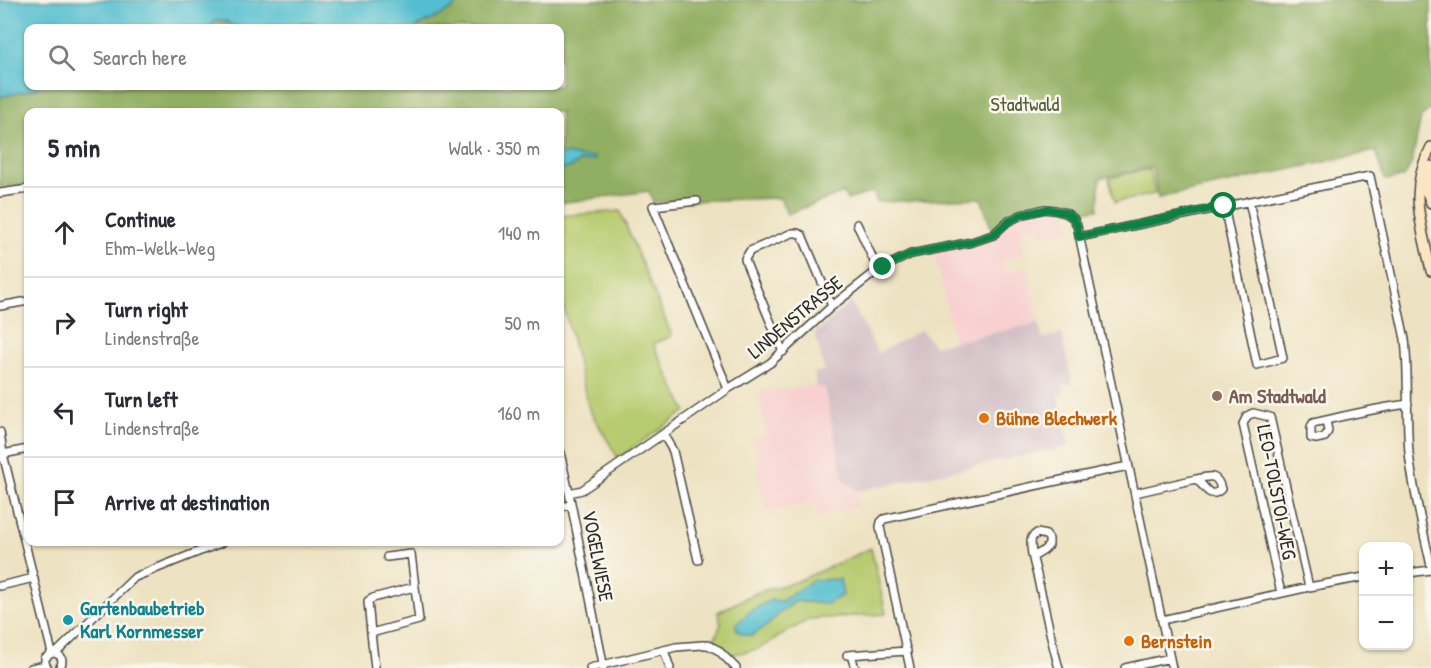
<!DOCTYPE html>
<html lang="en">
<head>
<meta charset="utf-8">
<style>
  body { margin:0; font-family:"Patrick Hand",sans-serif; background:#f7f7f7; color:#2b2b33 }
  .controls { position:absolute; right:18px; bottom:18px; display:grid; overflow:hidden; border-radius:12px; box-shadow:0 2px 4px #0004 }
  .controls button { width:54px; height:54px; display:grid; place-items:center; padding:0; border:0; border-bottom:2px solid #e1e1e2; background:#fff; color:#2b2b33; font:30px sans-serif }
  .stop { position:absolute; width:18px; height:18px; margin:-14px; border:4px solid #0b8043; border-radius:50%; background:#fff }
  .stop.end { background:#0b8043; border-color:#fff; box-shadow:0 2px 6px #0008 }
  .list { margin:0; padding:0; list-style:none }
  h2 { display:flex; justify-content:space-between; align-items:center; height:78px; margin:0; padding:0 24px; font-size:26px }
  h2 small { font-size:20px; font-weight:400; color:#7c7c81 }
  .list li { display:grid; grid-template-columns:39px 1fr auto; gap:18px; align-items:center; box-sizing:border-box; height:90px; padding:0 24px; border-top:2px solid #e1e1e2 }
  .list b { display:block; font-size:22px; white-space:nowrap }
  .list p { margin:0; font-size:20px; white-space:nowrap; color:#7c7c81 }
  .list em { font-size:20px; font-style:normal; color:#7c7c81 }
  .icon { flex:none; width:33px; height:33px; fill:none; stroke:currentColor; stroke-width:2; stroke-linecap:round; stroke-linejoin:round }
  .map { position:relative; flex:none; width:1431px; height:668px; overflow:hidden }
  .search { position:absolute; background:#fff; box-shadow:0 2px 4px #0004; left:24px; top:24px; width:540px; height:66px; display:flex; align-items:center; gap:15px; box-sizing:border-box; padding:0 21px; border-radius:12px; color:#7c7c81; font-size:22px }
  .panel { position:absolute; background:#fff; box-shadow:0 2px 4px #0004; left:24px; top:108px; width:540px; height:438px; border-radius:12px }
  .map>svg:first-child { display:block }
  .built { fill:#f7d0cf }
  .industrial { fill:#d2bec5 }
  .green { fill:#b7cb6f; stroke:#717b4d; stroke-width:1.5; fill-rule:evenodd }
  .forest { fill:#91af62; stroke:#5e6d46; stroke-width:1.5 }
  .water { fill:#53becf; stroke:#3f747d; stroke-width:1.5 }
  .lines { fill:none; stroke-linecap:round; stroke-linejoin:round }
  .minor-casing { stroke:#484642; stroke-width:10 }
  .secondary-casing { stroke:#484642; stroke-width:12 }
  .minor { stroke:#fff; stroke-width:7 }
  .secondary { stroke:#fbe6c4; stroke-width:9 }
  .route { stroke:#0b8043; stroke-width:8 }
  .education-dot { fill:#8d6e63; stroke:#fbf7ec; stroke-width:2 }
  .food-dot { fill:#e8710a; stroke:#fbf7ec; stroke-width:2 }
  .culture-dot { fill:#0f9aa8; stroke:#fbf7ec; stroke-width:2 }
  .labels { text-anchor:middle; stroke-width:5; stroke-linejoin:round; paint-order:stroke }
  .park-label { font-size:20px; fill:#555b3f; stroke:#fbf7ec }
  .street-label { font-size:20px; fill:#2b2b2b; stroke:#fbf7ec }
  .education-label { font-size:20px; font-weight:bold; fill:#785e54; stroke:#fbf7ec; text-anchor:start }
  .food-label { font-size:20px; font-weight:bold; fill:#c56008; stroke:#fbf7ec; text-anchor:start }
  .culture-label { font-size:20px; font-weight:bold; fill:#0d838f; stroke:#fbf7ec; text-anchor:start }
</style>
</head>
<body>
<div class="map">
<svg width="1431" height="668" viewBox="0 0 1431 668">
  <rect width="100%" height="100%" fill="#fbf7ec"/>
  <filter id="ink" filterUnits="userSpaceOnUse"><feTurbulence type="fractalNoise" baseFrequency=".0167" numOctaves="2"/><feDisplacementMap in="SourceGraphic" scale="12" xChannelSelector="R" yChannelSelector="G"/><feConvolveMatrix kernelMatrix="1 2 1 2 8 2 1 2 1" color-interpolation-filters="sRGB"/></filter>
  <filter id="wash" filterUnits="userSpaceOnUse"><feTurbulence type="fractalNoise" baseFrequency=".008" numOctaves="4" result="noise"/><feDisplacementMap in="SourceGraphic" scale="24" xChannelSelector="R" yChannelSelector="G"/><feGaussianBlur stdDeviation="1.35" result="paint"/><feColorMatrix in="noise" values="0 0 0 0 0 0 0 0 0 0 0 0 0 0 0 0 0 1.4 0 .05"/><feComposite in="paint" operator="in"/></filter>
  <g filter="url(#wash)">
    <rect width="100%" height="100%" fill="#ede2c1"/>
    <path class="built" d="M 1049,206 L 1064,208 L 1070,229 L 1041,236 L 1039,225 L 1020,229 L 1024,254 L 1003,259 L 1006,272 L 1027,267 L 1039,323 L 954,342 L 933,245 L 995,230 L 1008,216 L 1022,210 Z
      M 816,384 L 817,387 L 824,387 L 844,481 L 858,491 L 859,507 L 818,517 L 814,502 L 766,512 L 757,468 L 759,463 L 753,438 L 767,435 L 758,391 L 790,390 Z"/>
    <path class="industrial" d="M 851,302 L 878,353 L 921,330 L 934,346 L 1039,323 L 1042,338 L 1062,334 L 1072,384 L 1063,386 L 1065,393 L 1058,395 L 1069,446 L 858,491 L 844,481 L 824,387 L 816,387 L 814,373 L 824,370 L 815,333 Z"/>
    <path class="green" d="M 1149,169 L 1155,194 L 1115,202 L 1109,178 Z
      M 620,211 L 672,336 L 653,344 L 686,411 L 618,458 L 589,409 L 560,291 L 560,216 Z
      M 871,548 L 886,614 L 809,619 L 758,649 L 729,655 L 717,647 L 715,642 L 715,638 L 721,624 L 718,612 L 758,592 L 796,582 ZM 795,593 L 827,604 L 796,601 L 781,612 L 771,600 L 782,601 Z"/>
    <path class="forest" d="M 460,0 L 1431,0 L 1431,108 L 1421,117 L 1412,162 L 1404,177 L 1385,180 L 1376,151 L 1158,198 L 1152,167 L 1100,178 L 1098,209 L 1082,211 L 1049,206 L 1022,210 L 1008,216 L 995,230 L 992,231 L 981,198 L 877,202 L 873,192 L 847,200 L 844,193 L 787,214 L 780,198 L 653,202 L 649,191 L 560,203 L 560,170 L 569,168 L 581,161 L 595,159 L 595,157 L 580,157 L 567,154 L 560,155 L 560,112 L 28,112 L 28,184 L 0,188 L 0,97 L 35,89 L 38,86 L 560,86 L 560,28 L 414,28 C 431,20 447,13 460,0 Z
      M 216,20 C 228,21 231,25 242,28 L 209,28 Z
      M 312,21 L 328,24 L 333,28 L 265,28 C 276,22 286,29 297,26 C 303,24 303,22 312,21 Z"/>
    <path class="water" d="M 0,0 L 460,0 L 452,9 L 438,17 L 414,28 L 390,28 L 388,27 L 333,28 L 328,24 L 317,26 L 312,21 L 303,22 L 297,26 L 272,25 L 265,28 L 242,28 L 234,26 L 226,21 L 216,20 L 209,28 L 150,28 L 148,27 L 143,28 L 28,28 L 28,86 L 38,86 L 35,89 L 0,97 Z
      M 567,154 L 580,157 L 595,157 L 595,160 L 581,161 L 569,168 L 560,170 L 560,155 Z
      M 840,579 L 843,595 L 827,604 L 796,601 L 781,612 L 767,626 L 751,636 L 743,634 L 737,631 L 736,624 L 752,610 L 771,600 L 782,601 L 813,580 Z"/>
  </g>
  <g filter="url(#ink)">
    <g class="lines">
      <g class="minor-casing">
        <path id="minor" d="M 0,193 L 28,189
          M 697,201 L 653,206 L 728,389
          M 1224,206 L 1257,365 L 1283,358 L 1249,201
          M 857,224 L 878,270
          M 1079,237 L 1370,176 L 1405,339 C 1409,377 1406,415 1409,453 C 1413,491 1423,529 1431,566
          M 0,306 L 28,301
          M 783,352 L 746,263 L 745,259 L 750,251 L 792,233 L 797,233 L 802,235 L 832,306
          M 1326,420 L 1328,431 L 1325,437 L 1316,439 L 1311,438 L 1311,427 L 1313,423 C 1344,416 1376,408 1408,404
          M 0,432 L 3,454 L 52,653
          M 663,434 L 673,451 L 698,560
          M 560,452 L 569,493 L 602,658 L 603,668
          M 0,457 L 3,454 L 28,449
          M 569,493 L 582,490 L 728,389 L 770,363 L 832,306 L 878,270 L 911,254 L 972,242 L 993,235 L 1007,222 L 1021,215 L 1044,209 L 1055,210 L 1066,213 L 1073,218 L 1077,225 L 1172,668
          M 1135,493 L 1196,479 C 1205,485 1209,501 1221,489 C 1217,473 1210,476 1196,479
          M 560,507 L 571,505
          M 1033,557 L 1043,551 L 1049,545 L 1049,539 L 1046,535 L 1037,533 L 1032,537 C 1028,549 1037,571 1039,584 C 1046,612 1051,641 1059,668
          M 1408,573 L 1431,570
          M 0,586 L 34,578
          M 1281,593 L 1243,424 L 1247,416 L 1253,413 L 1270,417 L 1309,587
          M 1162,620 L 1309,587 L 1364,577
          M 371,633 L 368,601 L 373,598 L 414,587
          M 664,650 L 670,668
          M 56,653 L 135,577 L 223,542
          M 847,655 L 907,651
          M 851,655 L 855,668
          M 31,668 L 46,665
          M 48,668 L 45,664 L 45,658 L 52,653 C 61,653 65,661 59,668
          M 375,668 L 371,633 L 419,620 L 411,554 L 387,557
          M 590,668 L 676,647 L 702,645 L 708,645 L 718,650 L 736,668
          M 910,668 L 880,527 L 881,522 L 884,519 L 1066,479 L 1128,466
          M 1125,668 L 1170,658"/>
      </g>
      <g class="secondary-casing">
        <path id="secondary" d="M 1431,147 C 1407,191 1422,226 1431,271
          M 1431,203 L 1426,190 L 1431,166"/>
      </g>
      <use href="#minor" class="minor"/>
      <use href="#secondary" class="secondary"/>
    </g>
  </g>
  <g class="lines" filter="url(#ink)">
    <path class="route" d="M 883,267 L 911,254 L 972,242 L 993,235 L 1008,222 L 1021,215 L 1048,209 L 1066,213 L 1073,218 L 1077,225 L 1079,237 L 1224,206"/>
  </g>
  <circle class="education-dot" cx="1217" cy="396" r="6"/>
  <g class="food-dot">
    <circle cx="984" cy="418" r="6"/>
    <circle cx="1129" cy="641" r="6"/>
  </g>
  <circle class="culture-dot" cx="68" cy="620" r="6"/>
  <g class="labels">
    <g class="park-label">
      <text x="1025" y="111">Stadtwald</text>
    </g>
    <g class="street-label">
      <text transform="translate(795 317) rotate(-40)" y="7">LINDENSTRASSE</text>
      <text transform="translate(1277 492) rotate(79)" y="7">LEO-TOLSTOI-WEG</text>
      <text transform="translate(598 556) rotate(79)" y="7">VOGELWIESE</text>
    </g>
    <g class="education-label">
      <text x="1229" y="403">Am Stadtwald</text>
    </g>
    <g class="food-label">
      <text x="996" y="425">Bühne Blechwerk</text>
      <text x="1141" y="648">Bernstein</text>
    </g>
    <g class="culture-label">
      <text x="80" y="615">Gartenbaubetrieb<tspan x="80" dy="23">Karl Kornmesser</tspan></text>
    </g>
  </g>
</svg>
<div class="controls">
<button>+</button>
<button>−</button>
</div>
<div class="stop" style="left:1224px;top:206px"></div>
<div class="stop end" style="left:883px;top:267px"></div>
<div class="search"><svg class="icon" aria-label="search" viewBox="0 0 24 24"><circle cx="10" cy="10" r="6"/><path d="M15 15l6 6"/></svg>Search here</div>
<section class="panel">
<h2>5 min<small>Walk · 350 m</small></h2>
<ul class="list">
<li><svg class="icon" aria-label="ahead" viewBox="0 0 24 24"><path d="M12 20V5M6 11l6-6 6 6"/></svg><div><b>Continue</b><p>Ehm-Welk-Weg</p></div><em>140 m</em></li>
<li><svg class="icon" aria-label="right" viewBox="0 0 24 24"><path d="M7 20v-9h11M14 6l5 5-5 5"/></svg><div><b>Turn right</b><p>Lindenstraße</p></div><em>50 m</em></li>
<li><svg class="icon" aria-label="left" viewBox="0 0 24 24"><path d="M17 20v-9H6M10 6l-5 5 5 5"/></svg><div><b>Turn left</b><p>Lindenstraße</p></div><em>160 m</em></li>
<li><svg class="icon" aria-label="arrive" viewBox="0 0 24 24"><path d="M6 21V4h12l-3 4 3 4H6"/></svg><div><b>Arrive at destination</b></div></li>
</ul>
</section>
</div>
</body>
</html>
